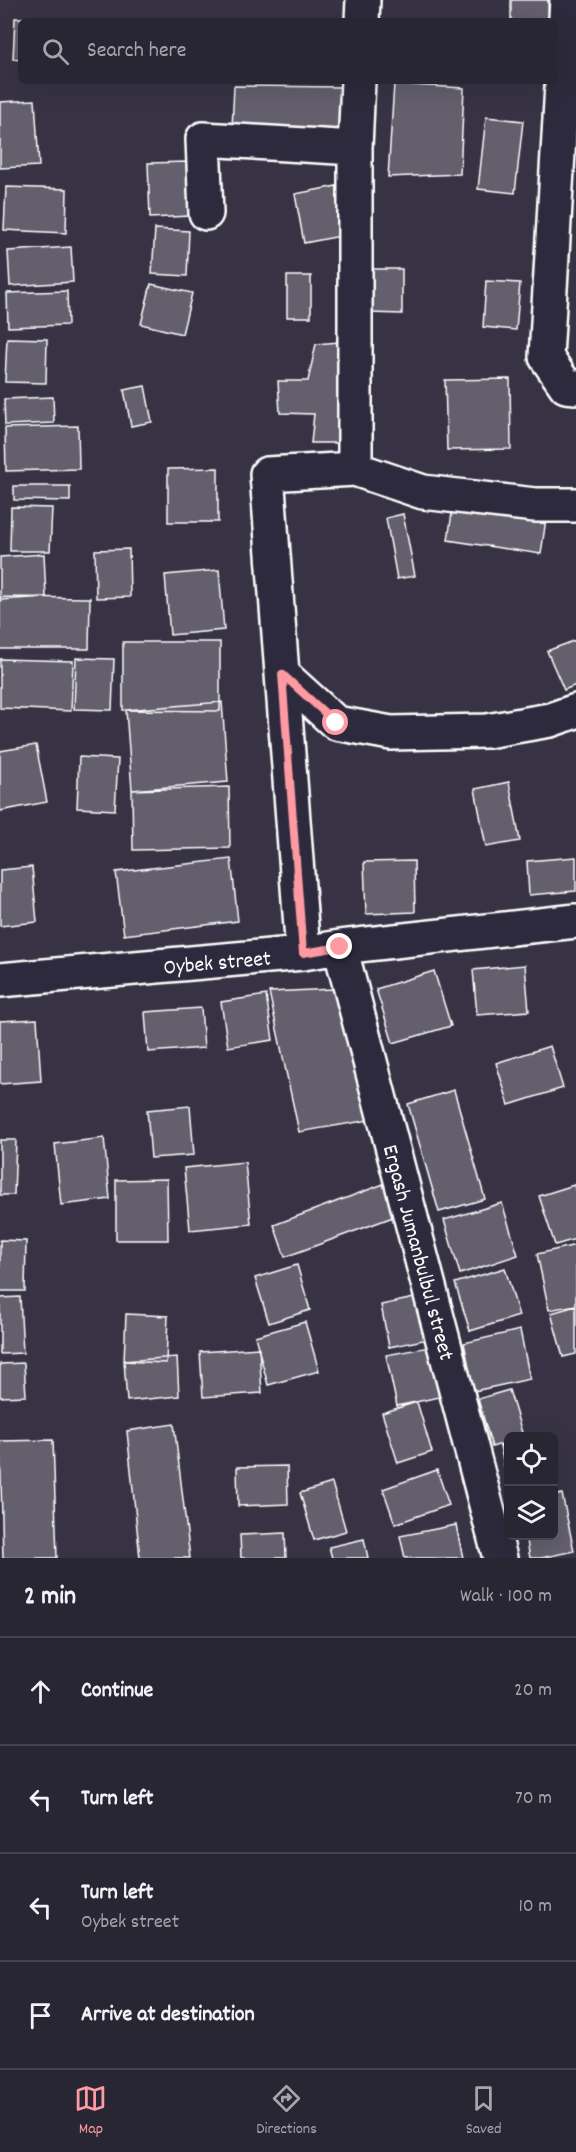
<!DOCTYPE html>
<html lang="en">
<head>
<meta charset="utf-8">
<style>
  body { margin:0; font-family:Dekko,sans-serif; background:#353240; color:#f1f3f6 }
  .controls { position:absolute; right:18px; bottom:18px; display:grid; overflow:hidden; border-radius:9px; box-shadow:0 6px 24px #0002 }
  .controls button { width:54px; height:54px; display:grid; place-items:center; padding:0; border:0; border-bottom:2px solid #45434f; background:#292634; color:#f1f3f6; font:30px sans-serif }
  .stop { position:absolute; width:18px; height:18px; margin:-14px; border:4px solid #ff9aa2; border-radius:50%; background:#fff }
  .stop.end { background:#ff9aa2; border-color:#fff; box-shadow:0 2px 6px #0008 }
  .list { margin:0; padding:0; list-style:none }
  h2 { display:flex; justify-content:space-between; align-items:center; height:78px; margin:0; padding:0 24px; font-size:26px }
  h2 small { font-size:20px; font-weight:400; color:#a5a5ac }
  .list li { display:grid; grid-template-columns:39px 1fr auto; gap:18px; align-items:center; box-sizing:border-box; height:108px; padding:0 24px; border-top:2px solid #45434f }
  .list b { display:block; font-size:22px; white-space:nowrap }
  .list p { margin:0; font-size:20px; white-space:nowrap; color:#a5a5ac }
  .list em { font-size:20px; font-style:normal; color:#a5a5ac }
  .icon { flex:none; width:33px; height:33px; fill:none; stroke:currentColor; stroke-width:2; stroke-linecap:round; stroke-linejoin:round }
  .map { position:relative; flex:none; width:576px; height:1558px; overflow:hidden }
  .search { position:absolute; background:#292634; box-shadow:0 6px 24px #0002; left:18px; right:18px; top:18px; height:66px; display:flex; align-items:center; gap:15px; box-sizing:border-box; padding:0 21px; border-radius:9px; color:#a5a5ac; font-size:22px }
  .sheet { height:510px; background:#292634 }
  nav { display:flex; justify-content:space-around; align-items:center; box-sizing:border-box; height:84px; border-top:2px solid #45434f; background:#292634; font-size:16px; color:#a5a5ac }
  nav a { display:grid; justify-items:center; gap:3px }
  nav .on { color:#ff9aa2 }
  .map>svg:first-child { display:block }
  .building { fill:#635f6d; stroke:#fff; stroke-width:1.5 }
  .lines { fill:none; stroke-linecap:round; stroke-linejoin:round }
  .minor-casing { stroke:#fff; stroke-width:38 }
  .minor { stroke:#2f2a3d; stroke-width:33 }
  .route { stroke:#ff9aa2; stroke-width:8 }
  .labels { text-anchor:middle; stroke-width:4.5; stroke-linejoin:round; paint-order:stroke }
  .street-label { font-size:22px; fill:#fff; stroke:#2f2a3d }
</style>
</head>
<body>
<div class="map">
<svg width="576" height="1558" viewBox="0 0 576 1558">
  <rect width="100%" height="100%" fill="#373345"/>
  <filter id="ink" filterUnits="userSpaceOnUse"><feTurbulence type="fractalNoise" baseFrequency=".0167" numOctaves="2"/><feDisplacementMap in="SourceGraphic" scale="12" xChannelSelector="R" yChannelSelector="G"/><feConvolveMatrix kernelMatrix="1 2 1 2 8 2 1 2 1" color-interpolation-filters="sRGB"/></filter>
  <g filter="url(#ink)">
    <path class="building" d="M 511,0 L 548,0 L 549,21 L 511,21 Z
      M 15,18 L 50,18 L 50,21 L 21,21 L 21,60 L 13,59 Z
      M 394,84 L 464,88 L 460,174 L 388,177 Z
      M 234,86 L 340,87 L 338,137 L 232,129 Z
      M 35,100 L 39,166 L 0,168 L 0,102 Z
      M 486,117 L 523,121 L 515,193 L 478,189 Z
      M 188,162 L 190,216 L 150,218 L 148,163 Z
      M 337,186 L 346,235 L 304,243 L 295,194 Z
      M 6,187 L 67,189 L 66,233 L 4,230 Z
      M 155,229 L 189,231 L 187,276 L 152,274 Z
      M 71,247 L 73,282 L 10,286 L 8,251 Z
      M 369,269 L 402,269 L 402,314 L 369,313 Z
      M 287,276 L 311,276 L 311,317 L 287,317 Z
      M 486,281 L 520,283 L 516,330 L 483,327 Z
      M 151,284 L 192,293 L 182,334 L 141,324 Z
      M 67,291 L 68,325 L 8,327 L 7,293 Z
      M 7,338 L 47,339 L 46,383 L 5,382 Z
      M 339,342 L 340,443 L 311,443 L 314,414 L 280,413 L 278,381 L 308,381 L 316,344 Z
      M 510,379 L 511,449 L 447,450 L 445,380 Z
      M 145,386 L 152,422 L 131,426 L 124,390 Z
      M 53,397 L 54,423 L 5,425 L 4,399 Z
      M 78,426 L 79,469 L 6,471 L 5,428 Z
      M 218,468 L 218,522 L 168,522 L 168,469 Z
      M 14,486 L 70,486 L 70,501 L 14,500 Z
      M 453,506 L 546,519 L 541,554 L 448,540 Z
      M 11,507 L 52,508 L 50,551 L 10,551 Z
      M 403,514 L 415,576 L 397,579 L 386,518 Z
      M 129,549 L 130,597 L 96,598 L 95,550 Z
      M 44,554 L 46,597 L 0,600 L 0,557 Z
      M 219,570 L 224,630 L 170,635 L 165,575 Z
      M 0,597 L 90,598 L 89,649 L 0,649 Z
      M 576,640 L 576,685 L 564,690 L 547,651 Z
      M 123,642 L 220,642 L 220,711 L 123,710 Z
      M 76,658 L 114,659 L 112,710 L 74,709 Z
      M 0,659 L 73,661 L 71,711 L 0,708 Z
      M 222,702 L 228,782 L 132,790 L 126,710 Z
      M 36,745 L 47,802 L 0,811 L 0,751 Z
      M 79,757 L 118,759 L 115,810 L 77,808 Z
      M 509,782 L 520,841 L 486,847 L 475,789 Z
      M 229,787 L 230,848 L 133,850 L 132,790 Z
      M 576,857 L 576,891 L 529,895 L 527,861 Z
      M 231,859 L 238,921 L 124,935 L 116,872 Z
      M 414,861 L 415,912 L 366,914 L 364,862 Z
      M 32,867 L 37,922 L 0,926 L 0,870 Z
      M 525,965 L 529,1011 L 477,1015 L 473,970 Z
      M 434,971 L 451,1026 L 393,1043 L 376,989 Z
      M 334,989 L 370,1120 L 299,1132 L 269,992 Z
      M 266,995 L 273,1040 L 228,1047 L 221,1002 Z
      M 201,1008 L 204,1048 L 148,1052 L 145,1012 Z
      M 37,1019 L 41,1081 L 0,1084 L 0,1021 Z
      M 550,1046 L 563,1088 L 509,1105 L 496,1063 Z
      M 454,1090 L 485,1199 L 439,1212 L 408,1104 Z
      M 190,1106 L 194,1155 L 151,1158 L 147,1110 Z
      M 104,1138 L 110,1199 L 61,1205 L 55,1144 Z
      M 0,1140 L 16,1140 L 14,1195 L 0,1195 Z
      M 245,1162 L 251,1224 L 190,1230 L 184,1168 Z
      M 167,1179 L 168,1240 L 116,1240 L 116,1180 Z
      M 389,1182 L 401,1214 L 285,1257 L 274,1225 Z
      M 574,1185 L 576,1192 L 576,1239 L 555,1245 L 539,1196 Z
      M 502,1203 L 518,1255 L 460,1274 L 444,1220 Z
      M 0,1240 L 26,1241 L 25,1291 L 0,1291 Z
      M 576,1245 L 576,1305 L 549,1310 L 537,1254 Z
      M 297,1265 L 310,1310 L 269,1323 L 255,1278 Z
      M 505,1268 L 519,1316 L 470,1331 L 455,1283 Z
      M 20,1297 L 23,1353 L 0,1354 L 0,1298 Z
      M 419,1297 L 428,1339 L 389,1347 L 381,1305 Z
      M 576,1306 L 576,1354 L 563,1357 L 551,1313 Z
      M 126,1314 L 168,1316 L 166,1363 L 124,1361 Z
      M 305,1322 L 319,1371 L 268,1385 L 255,1336 Z
      M 520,1330 L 530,1379 L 474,1391 L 464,1343 Z
      M 429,1347 L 439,1397 L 397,1406 L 386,1355 Z
      M 259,1348 L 262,1393 L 203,1397 L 200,1352 Z
      M 177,1357 L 179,1396 L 127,1401 L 124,1361 Z
      M 24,1363 L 26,1396 L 0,1397 L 0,1364 Z
      M 509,1390 L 523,1436 L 508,1436 L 508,1442 L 492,1447 L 478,1399 Z
      M 417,1402 L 432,1452 L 398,1463 L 382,1413 Z
      M 174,1424 L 190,1558 L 140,1558 L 127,1431 Z
      M 53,1440 L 57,1558 L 3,1558 L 0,1441 Z
      M 508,1444 L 508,1483 L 500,1446 Z
      M 287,1466 L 288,1504 L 238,1506 L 237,1467 Z
      M 437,1470 L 449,1505 L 395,1524 L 383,1489 Z
      M 332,1483 L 346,1531 L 314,1540 L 300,1493 Z
      M 562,1494 L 574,1551 L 541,1558 L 530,1558 L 526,1536 L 554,1536 L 554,1496 Z
      M 456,1525 L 463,1558 L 405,1558 L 400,1536 Z
      M 285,1533 L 286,1558 L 241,1558 L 240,1535 Z
      M 364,1539 L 368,1558 L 332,1558 L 329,1547 Z"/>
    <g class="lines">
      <g class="minor-casing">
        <path id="minor" d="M 567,0 L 546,357 L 566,386 L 576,387
          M 362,21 L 363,0
          M 206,213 L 203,139 L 355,148
          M 355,469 L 423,492 L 535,505 L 576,505
          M 282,674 L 336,723 L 391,733 L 487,731 L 550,720 L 576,711
          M 340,947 L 500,1558
          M 303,953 L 267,474 L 355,469 L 355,148 L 358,81
          M 0,980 L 303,953 L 340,947 L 576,921"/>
      </g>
      <use href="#minor" class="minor"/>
    </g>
  </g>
  <g class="lines" filter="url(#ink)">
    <path class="route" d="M 336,723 L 282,674 L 303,953 L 340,947"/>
  </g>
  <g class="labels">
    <g class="street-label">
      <text transform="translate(217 961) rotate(-5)" y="8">Oybek street</text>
      <text transform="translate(420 1252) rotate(75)" y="8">Ergash Jumanbulbul street</text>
    </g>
  </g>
</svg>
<div class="controls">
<button><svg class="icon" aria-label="locate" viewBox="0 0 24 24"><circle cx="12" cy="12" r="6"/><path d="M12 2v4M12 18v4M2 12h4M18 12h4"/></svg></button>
<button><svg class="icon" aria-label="layers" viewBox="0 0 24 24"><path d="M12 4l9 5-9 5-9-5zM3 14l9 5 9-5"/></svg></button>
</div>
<div class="stop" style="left:336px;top:723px"></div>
<div class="stop end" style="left:340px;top:947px"></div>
<div class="search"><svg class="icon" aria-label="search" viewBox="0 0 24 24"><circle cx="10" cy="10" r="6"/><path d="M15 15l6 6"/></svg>Search here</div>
</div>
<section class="sheet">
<h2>2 min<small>Walk · 100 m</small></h2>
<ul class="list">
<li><svg class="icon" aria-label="ahead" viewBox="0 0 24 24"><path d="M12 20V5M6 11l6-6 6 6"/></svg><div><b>Continue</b></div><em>20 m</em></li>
<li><svg class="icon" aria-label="left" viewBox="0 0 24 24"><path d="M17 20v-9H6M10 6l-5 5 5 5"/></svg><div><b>Turn left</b></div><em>70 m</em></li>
<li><svg class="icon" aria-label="left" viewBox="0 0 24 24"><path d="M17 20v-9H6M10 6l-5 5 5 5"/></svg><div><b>Turn left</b><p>Oybek street</p></div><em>10 m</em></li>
<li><svg class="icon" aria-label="arrive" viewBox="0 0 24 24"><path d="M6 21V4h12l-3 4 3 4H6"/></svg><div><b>Arrive at destination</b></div></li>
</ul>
</section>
<nav>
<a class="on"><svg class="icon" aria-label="map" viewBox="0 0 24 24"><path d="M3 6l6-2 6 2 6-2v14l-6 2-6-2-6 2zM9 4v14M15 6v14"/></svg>Map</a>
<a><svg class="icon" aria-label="directions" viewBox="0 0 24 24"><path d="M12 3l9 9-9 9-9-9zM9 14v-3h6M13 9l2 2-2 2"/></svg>Directions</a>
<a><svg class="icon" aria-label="saved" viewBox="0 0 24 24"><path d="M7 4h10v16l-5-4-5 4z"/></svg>Saved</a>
</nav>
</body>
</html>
